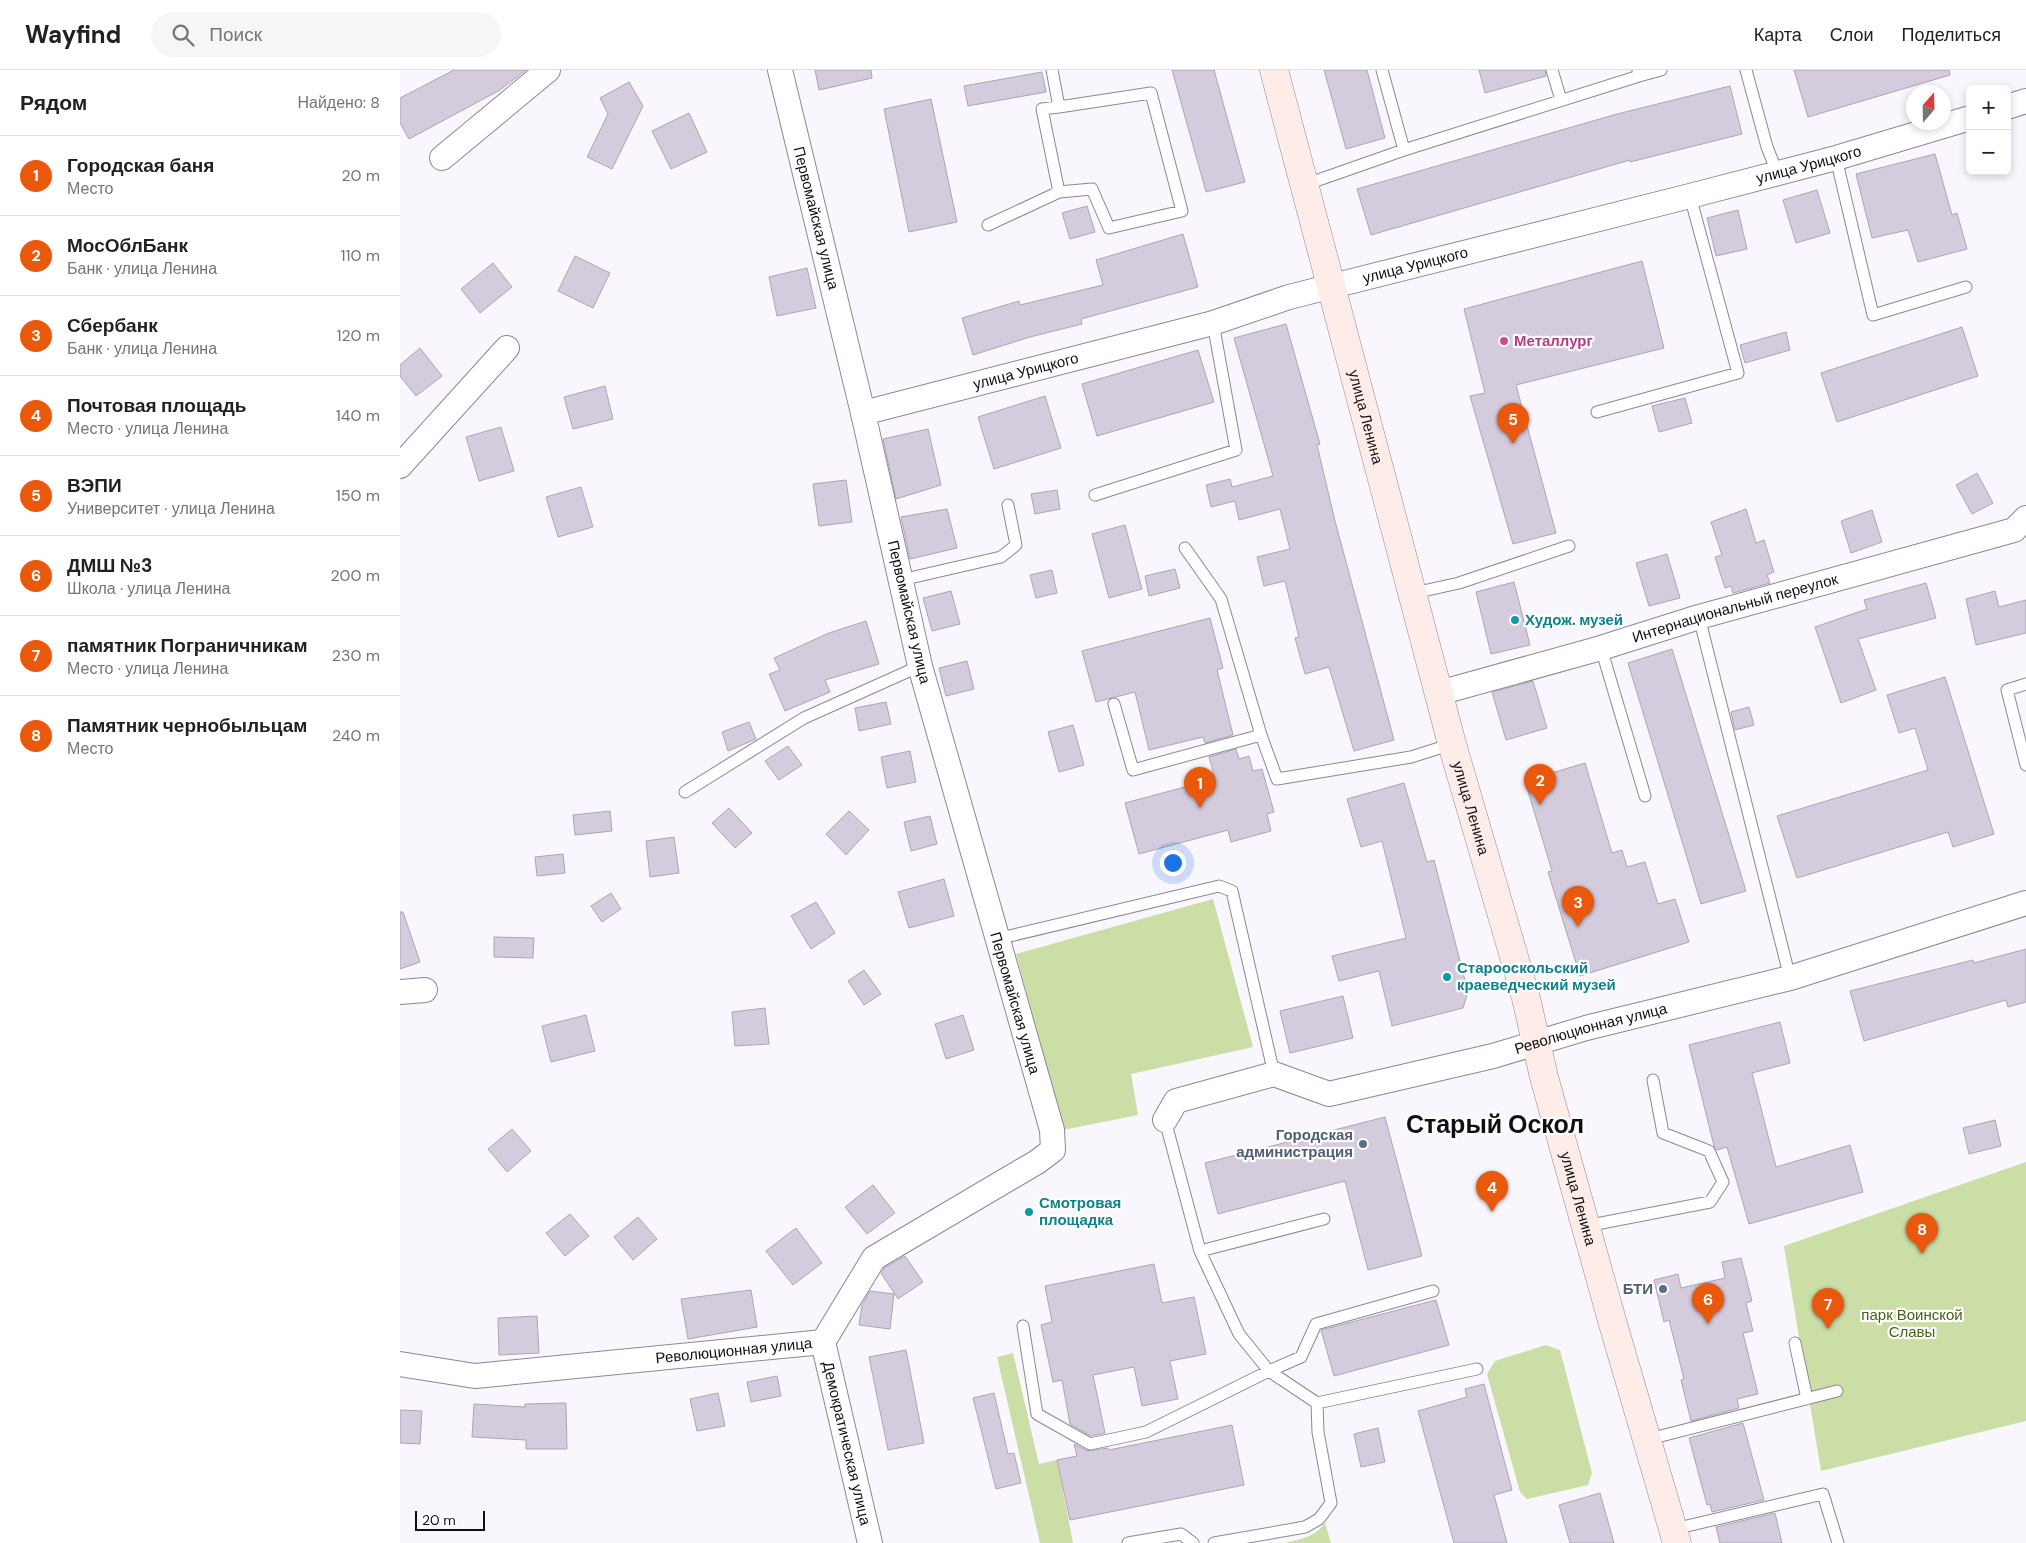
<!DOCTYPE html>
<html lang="ru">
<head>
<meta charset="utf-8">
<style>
  body { margin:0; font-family:"DM Sans",sans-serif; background:#f6f6f6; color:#202124 }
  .controls { position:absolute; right:15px; top:15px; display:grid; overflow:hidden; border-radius:8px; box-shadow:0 2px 8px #0003 }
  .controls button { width:45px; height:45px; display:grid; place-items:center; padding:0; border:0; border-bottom:1px solid #e0e0e0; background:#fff; color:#202124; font:25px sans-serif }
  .compass { position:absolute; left:1506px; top:15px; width:45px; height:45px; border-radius:50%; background:#fff; box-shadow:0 2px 8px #0003; rotate:20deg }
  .scale { position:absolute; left:15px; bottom:12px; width:70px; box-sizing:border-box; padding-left:5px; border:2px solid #110f15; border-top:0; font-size:14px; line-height:18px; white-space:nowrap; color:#110f15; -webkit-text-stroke:4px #fff; paint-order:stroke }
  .you { position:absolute; left:772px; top:792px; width:18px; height:18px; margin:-12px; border:4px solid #fff; border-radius:50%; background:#1a73e8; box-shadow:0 0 0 8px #1a73e833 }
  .badge { display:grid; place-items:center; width:32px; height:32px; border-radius:50%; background:#ea580c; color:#fff; font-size:16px; font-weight:700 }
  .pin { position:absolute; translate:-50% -41px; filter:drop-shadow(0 1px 2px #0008) }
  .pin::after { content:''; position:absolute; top:26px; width:18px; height:15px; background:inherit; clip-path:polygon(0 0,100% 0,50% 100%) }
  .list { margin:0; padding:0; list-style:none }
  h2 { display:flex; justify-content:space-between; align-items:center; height:65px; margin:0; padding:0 20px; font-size:21px }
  h2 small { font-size:16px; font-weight:400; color:#757577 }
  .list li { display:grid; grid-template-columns:32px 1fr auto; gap:15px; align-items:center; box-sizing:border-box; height:80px; padding:0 20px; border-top:1px solid #e0e0e0 }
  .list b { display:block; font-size:19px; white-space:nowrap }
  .list p { margin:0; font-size:16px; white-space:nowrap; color:#757577 }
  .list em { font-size:16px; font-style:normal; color:#757577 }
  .icon { flex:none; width:28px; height:28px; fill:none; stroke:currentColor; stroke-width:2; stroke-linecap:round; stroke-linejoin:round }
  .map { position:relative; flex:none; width:1626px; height:1473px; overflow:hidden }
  header { display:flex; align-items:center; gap:30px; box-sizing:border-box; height:70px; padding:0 25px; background:#fff; border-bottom:1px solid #e0e0e0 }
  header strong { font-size:24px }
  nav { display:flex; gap:28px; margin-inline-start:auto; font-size:18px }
  .search { width:350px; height:45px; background:#f6f6f6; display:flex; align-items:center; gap:12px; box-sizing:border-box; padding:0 18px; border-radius:28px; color:#757577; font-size:19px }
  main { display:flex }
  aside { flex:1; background:#fff }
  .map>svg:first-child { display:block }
  .green { fill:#cadea5 }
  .building { fill:#d4cbdd; stroke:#ada4b6 }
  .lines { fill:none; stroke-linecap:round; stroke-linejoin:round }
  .lane-casing { stroke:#8e8697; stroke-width:13 }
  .street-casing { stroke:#8e8697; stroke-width:26 }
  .secondary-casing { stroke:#8e8697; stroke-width:29 }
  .lane { stroke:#fff; stroke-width:11 }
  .street { stroke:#fff; stroke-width:24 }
  .secondary { stroke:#feece8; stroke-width:28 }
  .hotel-dot { fill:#d1479c; stroke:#fff; stroke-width:2 }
  .culture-dot { fill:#0f9aa8; stroke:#fff; stroke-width:2 }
  .service-dot { fill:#5c6f8a; stroke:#fff; stroke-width:2 }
  .labels { text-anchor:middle; stroke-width:4.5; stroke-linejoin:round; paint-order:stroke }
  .street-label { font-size:15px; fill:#110f15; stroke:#fff }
  .hotel-label { font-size:15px; font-weight:bold; fill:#b23c85; stroke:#fff; text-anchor:start }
  .culture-label { font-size:15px; font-weight:bold; fill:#0d838f; stroke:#fff; text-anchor:start }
  .service-label { font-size:15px; font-weight:bold; fill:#4e5e75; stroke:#fff; text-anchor:end }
  .park-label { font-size:15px; fill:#4a5f12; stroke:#fff }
  .town-label { font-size:25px; font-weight:bold; fill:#110f15; stroke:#fff }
</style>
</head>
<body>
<header>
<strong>Wayfind</strong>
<div class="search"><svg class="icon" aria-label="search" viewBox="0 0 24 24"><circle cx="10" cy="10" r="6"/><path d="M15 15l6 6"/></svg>Поиск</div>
<nav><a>Карта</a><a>Слои</a><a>Поделиться</a></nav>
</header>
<main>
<aside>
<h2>Рядом<small>Найдено: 8</small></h2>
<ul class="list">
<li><span class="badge">1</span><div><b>Городская баня</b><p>Место</p></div><em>20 m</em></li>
<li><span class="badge">2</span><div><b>МосОблБанк</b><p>Банк · улица Ленина</p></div><em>110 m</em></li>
<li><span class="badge">3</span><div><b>Сбербанк</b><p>Банк · улица Ленина</p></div><em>120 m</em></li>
<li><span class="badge">4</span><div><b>Почтовая площадь</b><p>Место · улица Ленина</p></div><em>140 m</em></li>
<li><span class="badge">5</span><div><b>ВЭПИ</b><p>Университет · улица Ленина</p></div><em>150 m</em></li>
<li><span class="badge">6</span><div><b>ДМШ №3</b><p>Школа · улица Ленина</p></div><em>200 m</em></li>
<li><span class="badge">7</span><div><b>памятник Пограничникам</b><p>Место · улица Ленина</p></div><em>230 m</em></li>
<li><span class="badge">8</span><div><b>Памятник чернобыльцам</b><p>Место</p></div><em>240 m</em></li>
</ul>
</aside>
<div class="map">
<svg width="1626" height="1473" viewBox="0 0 1626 1473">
  <rect width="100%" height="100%" fill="#faf6fe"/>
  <path class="green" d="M 813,829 L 853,977 L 731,1004 L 738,1045 L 663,1060 L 616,884 Z
    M 1626,1092 L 1626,1351 L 1421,1401 L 1384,1176 Z
    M 1146,1275 L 1160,1280 L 1192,1403 L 1188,1415 L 1127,1429 L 1120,1422 L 1087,1304 L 1095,1291 Z
    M 613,1283 L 639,1394 L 657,1390 L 673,1473 L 640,1473 L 597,1287 Z
    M 925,1453 L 931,1473 L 885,1473 C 901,1469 915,1467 925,1453 Z"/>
  <path class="building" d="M 54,0 L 126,0 L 100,20 L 9,69 L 0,53 L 0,28 Z
    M 415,0 L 471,0 L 472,8 L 419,20 Z
    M 772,0 L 814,0 L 845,112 L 806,122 Z
    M 924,0 L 967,0 L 985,68 L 946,79 Z
    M 1079,0 L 1145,0 L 1146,6 L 1085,23 Z
    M 1394,0 L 1549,0 L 1550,5 L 1408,47 Z
    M 642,2 L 646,22 L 568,36 L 564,16 Z
    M 229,12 L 243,36 L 212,99 L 187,87 L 208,44 L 200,28 Z
    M 1330,16 L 1342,64 L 1230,92 L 1230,90 L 971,165 L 957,119 L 1217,44 Z
    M 531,29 L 557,152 L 509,162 L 484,39 Z
    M 289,43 L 307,82 L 271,99 L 252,61 Z
    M 1535,84 L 1552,145 L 1557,143 L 1567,179 L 1518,192 L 1508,160 L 1472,168 L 1456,104 Z
    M 1417,120 L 1430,163 L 1396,173 L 1383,130 Z
    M 687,136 L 695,162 L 670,169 L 662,143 Z
    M 1338,140 L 1347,179 L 1316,186 L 1307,148 Z
    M 783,164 L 798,217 L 681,249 L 682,254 L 630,267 L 573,285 L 562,248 L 619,231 L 620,235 L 703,215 L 696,190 Z
    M 175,186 L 210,203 L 193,238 L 158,221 Z
    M 1242,191 L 1264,278 L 1116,315 L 1156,463 L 1113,474 L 1070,326 L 1085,323 L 1064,239 Z
    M 93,193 L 112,217 L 80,243 L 61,219 Z
    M 407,198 L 416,238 L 377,246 L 369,207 Z
    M 886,254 L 920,374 L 917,375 L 935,451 L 994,670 L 954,681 L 929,597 L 905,604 L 895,568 L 899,567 L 885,511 L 864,516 L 857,487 L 890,479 L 880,439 L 839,450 L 835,431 L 811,437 L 806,415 L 830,409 L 832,417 L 873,406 L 834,268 Z
    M 1562,257 L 1578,306 L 1437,352 L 1421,303 Z
    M 1386,262 L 1390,280 L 1345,293 L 1340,275 Z
    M 20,278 L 42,306 L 16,326 L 0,306 L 0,295 Z
    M 798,280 L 814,332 L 697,366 L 682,314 Z
    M 205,316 L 213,349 L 173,359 L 164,327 Z
    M 645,326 L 661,378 L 594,399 L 578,347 Z
    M 1285,328 L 1292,353 L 1259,362 L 1252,336 Z
    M 101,357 L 114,401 L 79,411 L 66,367 Z
    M 528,359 L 541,415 L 496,429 L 483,369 Z
    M 1577,403 L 1593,433 L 1572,444 L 1556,415 Z
    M 446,410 L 452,452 L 419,456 L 413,414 Z
    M 181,417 L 193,457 L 158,467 L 146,427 Z
    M 657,420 L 660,439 L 635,444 L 631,424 Z
    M 547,439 L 557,478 L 510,489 L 501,447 Z
    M 1346,439 L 1356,473 L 1364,470 L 1374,502 L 1367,505 L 1370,513 L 1333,523 L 1331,516 L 1325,518 L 1315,487 L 1322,485 L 1311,452 Z
    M 1472,440 L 1482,472 L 1451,483 L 1441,451 Z
    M 725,455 L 742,519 L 709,528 L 692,464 Z
    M 1267,484 L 1280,528 L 1249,536 L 1236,493 Z
    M 775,499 L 780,518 L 749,526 L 745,506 Z
    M 652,500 L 657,523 L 636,528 L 630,505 Z
    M 1114,512 L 1130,575 L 1091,584 L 1076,522 Z
    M 1526,513 L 1536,548 L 1458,569 L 1476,620 L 1441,633 L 1415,557 L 1467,539 L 1464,530 Z
    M 551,521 L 560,554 L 532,561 L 523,528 Z
    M 1595,521 L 1599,537 L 1626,530 L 1626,563 L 1576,575 L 1566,529 Z
    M 810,548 L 823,598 L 817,600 L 833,665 L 805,673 L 803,667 L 749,680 L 735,622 L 696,632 L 682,581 Z
    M 466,551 L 479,594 L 425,610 L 430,622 L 385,641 L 369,604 L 380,600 L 374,588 L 429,563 Z
    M 1272,579 L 1346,821 L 1301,834 L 1228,593 Z
    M 567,591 L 574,619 L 546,626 L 539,598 Z
    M 1545,607 L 1594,764 L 1553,777 L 1548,762 L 1397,808 L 1377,746 L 1528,700 L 1515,658 L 1499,663 L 1487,625 Z
    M 1133,611 L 1147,658 L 1106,670 L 1092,622 Z
    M 486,632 L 491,654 L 459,661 L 455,638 Z
    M 1349,637 L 1354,655 L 1335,660 L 1331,642 Z
    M 349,652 L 356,669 L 328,681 L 322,662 Z
    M 673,655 L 684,695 L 659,702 L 648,662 Z
    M 388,676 L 402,695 L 379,710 L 365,691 Z
    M 836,679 L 839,689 L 849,686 L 853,701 L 862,699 L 874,742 L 867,744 L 871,761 L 831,772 L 828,760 L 739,784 L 725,733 L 815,709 L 809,687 Z
    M 510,681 L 516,712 L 487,718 L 481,687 Z
    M 1185,693 L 1212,783 L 1222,780 L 1227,797 L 1245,792 L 1258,834 L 1275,829 L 1289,872 L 1180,906 L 1148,802 L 1152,801 L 1125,711 Z
    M 1004,713 L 1027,792 L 1034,790 L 1068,922 L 1063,938 L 992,956 L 979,901 L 939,911 L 932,886 L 1006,868 L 982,771 L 961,777 L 947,729 Z
    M 329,738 L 352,763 L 335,778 L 312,753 Z
    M 210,741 L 212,761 L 175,765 L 173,745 Z
    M 449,741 L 469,760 L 446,785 L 426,764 Z
    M 530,746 L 537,774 L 511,781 L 504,752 Z
    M 274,767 L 279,803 L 250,807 L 246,771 Z
    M 163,784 L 165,803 L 137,806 L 135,787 Z
    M 544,809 L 554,846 L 509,858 L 498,822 Z
    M 211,823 L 221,839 L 202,852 L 191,836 Z
    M 416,832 L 435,863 L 411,879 L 391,846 Z
    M 0,842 L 3,842 L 20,892 L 0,899 Z
    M 94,867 L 134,868 L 133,888 L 94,887 Z
    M 1626,879 L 1626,932 L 1608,937 L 1606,930 L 1464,971 L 1450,921 L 1573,890 L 1574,893 Z
    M 464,900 L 481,924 L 464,935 L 448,911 Z
    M 943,926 L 953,968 L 890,983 L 880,941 Z
    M 365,938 L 369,974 L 335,976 L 332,942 Z
    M 186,945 L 195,981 L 151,992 L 142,956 Z
    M 563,945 L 574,980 L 546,989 L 535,954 Z
    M 1380,952 L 1390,993 L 1352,1003 L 1376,1097 L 1450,1075 L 1463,1122 L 1349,1154 L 1327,1077 L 1317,1080 L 1314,1076 L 1289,975 Z
    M 985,1047 L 1022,1186 L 968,1200 L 945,1111 L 818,1144 L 805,1093 Z
    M 1595,1050 L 1601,1076 L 1569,1084 L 1563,1058 Z
    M 112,1059 L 131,1081 L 107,1102 L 88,1079 Z
    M 473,1115 L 495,1143 L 467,1164 L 445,1137 Z
    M 170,1144 L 189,1166 L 165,1186 L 146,1163 Z
    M 238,1147 L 257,1169 L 233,1190 L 214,1167 Z
    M 396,1158 L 422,1193 L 393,1215 L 366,1181 Z
    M 505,1186 L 523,1212 L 498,1229 L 481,1203 L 484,1198 Z
    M 1341,1188 L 1352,1231 L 1346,1233 L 1353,1261 L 1343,1263 L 1358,1324 L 1337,1329 L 1339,1338 L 1291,1351 L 1281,1310 L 1284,1309 L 1269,1250 L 1264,1252 L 1254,1210 L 1278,1204 L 1281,1218 L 1325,1208 L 1322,1192 Z
    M 754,1194 L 762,1233 L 794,1227 L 806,1284 L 770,1291 L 778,1329 L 742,1336 L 734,1297 L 693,1305 L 705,1363 L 691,1366 L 670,1354 L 662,1310 L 653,1312 L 641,1255 L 652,1252 L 645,1216 Z
    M 351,1220 L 357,1257 L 288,1269 L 281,1229 Z
    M 470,1221 L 494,1224 L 490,1259 L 459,1255 L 462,1235 Z
    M 1036,1230 L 1049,1275 L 934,1306 L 921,1260 Z
    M 137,1246 L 139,1283 L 99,1285 L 98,1248 Z
    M 506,1280 L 524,1373 L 488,1380 L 469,1287 Z
    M 377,1306 L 381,1326 L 351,1332 L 347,1312 Z
    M 1084,1314 L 1112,1420 L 1094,1425 L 1107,1473 L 1054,1473 L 1018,1341 L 1067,1327 L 1065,1319 Z
    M 318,1323 L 325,1356 L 297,1361 L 290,1329 Z
    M 594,1323 L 608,1384 L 614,1383 L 621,1413 L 596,1419 L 573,1328 Z
    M 166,1333 L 167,1379 L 126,1379 L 126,1370 L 72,1367 L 74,1334 L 125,1337 L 125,1334 Z
    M 0,1340 L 22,1341 L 20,1374 L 0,1373 Z
    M 1343,1353 L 1364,1430 L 1312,1442 L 1310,1434 L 1307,1435 L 1289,1368 Z
    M 832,1355 L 844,1415 L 670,1450 L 657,1390 L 677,1386 L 674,1374 L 687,1381 L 708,1378 L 709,1380 Z
    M 978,1358 L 985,1392 L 961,1397 L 954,1364 Z
    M 1200,1423 L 1214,1473 L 1170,1473 L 1159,1435 Z
    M 1375,1443 L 1382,1473 L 1320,1473 L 1316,1457 Z"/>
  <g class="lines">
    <g class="lane-casing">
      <path id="lane" d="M 982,0 L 1004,80
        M 1152,0 L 1161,30
        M 1238,0 L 1239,6 L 1261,0
        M 1346,0 L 1367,77 L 1377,102
        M 659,37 L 642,39 L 659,122
        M 1436,88 L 1473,245 L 1566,217
        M 904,115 L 1004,80 L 1239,6
        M 588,155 L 659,122 L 692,119 L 709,158 L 782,141 L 751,23 L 659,37 L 652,0
        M 1197,342 L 1338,303 L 1290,126
        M 695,425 L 836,380 L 813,253
        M 785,478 L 821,529 L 861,665 L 877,709 L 1011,687 L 1052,674
        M 501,510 L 601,487 L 616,475 L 608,435
        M 1014,523 L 1059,513 L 1169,476
        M 1299,547 L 1390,908
        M 1201,578 L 1245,726
        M 1626,614 L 1607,620 L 1626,695
        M 714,634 L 733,700 L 861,665
        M 285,722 L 404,648 L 520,596
        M 597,869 L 819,816 L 832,821 L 874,1004
        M 1186,1156 L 1310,1132 L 1323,1112 L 1309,1081 L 1263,1063 L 1253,1010
        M 800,1181 L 924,1149
        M 1033,1221 L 916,1254 L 901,1287 L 869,1301 L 917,1333 L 1077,1299
        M 623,1256 L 637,1344 L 690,1374 L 746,1362 L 869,1301 L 839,1264 L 800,1181 L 765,1050
        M 1395,1273 L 1407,1329
        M 1249,1369 L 1437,1321
        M 1274,1459 L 1423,1424 L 1438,1473
        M 728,1473 L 781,1464 L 793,1473
        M 814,1473 L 905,1457 L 919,1449 L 931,1433 L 918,1362 L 917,1333"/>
    </g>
    <g class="street-casing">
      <g id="street">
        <path d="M 1607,37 L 1626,31"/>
        <path d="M 42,88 L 148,0"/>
        <path id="s1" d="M 463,343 L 813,253 L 889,227 L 1290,126 L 1436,88 L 1570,48"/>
        <path d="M 0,396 L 107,278"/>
        <path id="s2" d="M 1039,623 L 1201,578 L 1299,547 L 1614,460 L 1626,448"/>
        <path d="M 0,922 L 25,920"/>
        <path id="s3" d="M 765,1050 L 776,1031 L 874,1004 L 929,1024 L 1093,986 L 1186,958 L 1390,908 L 1626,833"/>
        <path id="s4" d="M 423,1272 L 470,1473"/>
        <path id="s5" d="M 0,1294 L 75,1306 L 423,1272 L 474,1188 L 637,1092 L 653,1080 L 652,1060 L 520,596 L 463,343 L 380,0"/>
      </g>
    </g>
    <g class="secondary-casing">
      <g id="secondary">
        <path id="s6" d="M 874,0 L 1052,674 L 1126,928 L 1144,1007 L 1213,1254 L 1277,1473"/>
      </g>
    </g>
    <use href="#lane" class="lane"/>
    <use href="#street" class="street"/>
    <use href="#secondary" class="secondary"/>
  </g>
  <circle class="hotel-dot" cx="1104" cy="271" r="5"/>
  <g class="culture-dot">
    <circle cx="1115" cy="550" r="5"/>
    <circle cx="1047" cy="907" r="5"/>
    <circle cx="629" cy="1142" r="5"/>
  </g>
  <g class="service-dot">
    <circle cx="963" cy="1074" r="5"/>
    <circle cx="1263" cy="1219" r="5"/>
  </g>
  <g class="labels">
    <g class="street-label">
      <text dy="5" stroke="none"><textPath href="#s1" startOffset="978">улица Урицкого</textPath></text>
      <text transform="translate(416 148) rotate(76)" y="5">Первомайская улица</text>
      <text dy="5" stroke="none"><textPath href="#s1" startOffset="572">улица Урицкого</textPath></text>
      <text dy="5" stroke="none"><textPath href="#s1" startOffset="168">улица Урицкого</textPath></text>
      <text dy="5" stroke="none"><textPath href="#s6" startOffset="359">улица Ленина</textPath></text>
      <text dy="5" stroke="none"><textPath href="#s2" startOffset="308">Интернациональный переулок</textPath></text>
      <text transform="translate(509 542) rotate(77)" y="5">Первомайская улица</text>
      <text dy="5" stroke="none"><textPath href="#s6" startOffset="764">улица Ленина</textPath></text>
      <text transform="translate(615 933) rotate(74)" y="5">Первомайская улица</text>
      <text dy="5" stroke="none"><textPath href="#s3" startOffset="452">Революционная улица</textPath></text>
      <text dy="5" stroke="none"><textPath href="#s6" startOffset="1169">улица Ленина</textPath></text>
      <text dy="5" stroke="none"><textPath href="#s5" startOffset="336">Революционная улица</textPath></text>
      <text dy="5" stroke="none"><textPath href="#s4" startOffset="104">Демократическая улица</textPath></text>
    </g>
    <g class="hotel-label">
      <text x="1114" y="276">Металлург</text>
    </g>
    <g class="culture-label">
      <text x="1125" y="555">Худож. музей</text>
      <text x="1057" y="903">Старооскольский<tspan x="1057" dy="17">краеведческий музей</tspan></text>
      <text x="639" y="1138">Смотровая<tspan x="639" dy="17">площадка</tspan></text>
    </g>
    <g class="service-label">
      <text x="953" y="1070">Городская<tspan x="953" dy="17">администрация</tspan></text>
      <text x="1253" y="1224">БТИ</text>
    </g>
    <g class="park-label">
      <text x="1512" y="1250">парк Воинской<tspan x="1512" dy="17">Славы</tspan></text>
    </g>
    <g class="town-label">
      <text x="1095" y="1063">Старый Оскол</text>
    </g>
  </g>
</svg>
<div class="controls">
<button>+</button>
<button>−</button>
</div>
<svg class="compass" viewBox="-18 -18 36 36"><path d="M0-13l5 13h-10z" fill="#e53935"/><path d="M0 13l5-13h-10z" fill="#757577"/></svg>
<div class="scale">20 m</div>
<div class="you"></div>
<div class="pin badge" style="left:800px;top:738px">1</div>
<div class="pin badge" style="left:1140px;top:735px">2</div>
<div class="pin badge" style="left:1178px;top:857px">3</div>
<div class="pin badge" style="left:1092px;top:1142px">4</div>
<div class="pin badge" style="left:1113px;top:374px">5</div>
<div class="pin badge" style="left:1308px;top:1254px">6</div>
<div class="pin badge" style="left:1428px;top:1259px">7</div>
<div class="pin badge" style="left:1522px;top:1184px">8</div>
</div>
</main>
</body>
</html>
